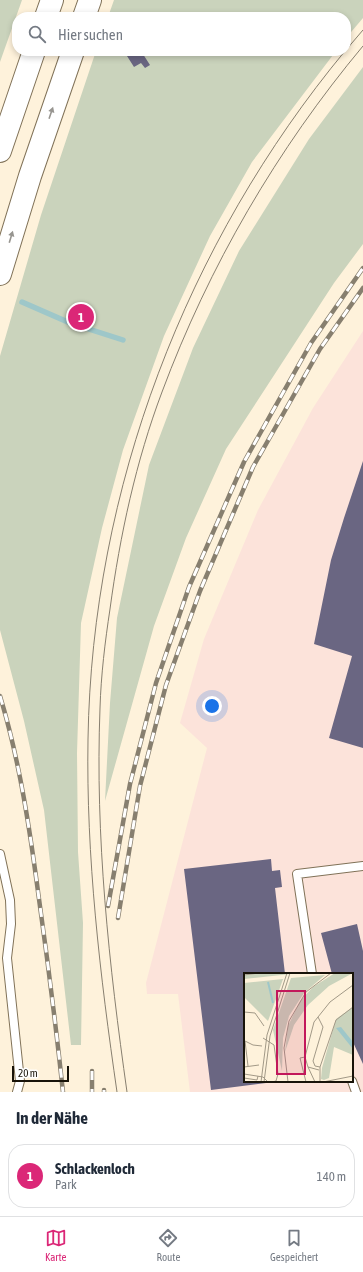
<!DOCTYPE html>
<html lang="de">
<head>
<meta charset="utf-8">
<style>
  body { margin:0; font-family:"Asap Condensed",sans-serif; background:#f2f2f3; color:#1f2937 }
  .scale { position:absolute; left:12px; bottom:10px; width:57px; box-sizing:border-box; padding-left:4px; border:2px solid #181309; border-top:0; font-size:11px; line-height:14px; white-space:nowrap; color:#181309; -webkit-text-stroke:3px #fff; paint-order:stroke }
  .you { position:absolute; left:212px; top:706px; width:14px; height:14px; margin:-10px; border:3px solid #fff; border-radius:50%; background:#1a73e8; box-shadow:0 0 0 6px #1a73e833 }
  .badge { display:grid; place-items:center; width:26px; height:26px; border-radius:50%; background:#db2777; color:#fff; font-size:13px; font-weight:700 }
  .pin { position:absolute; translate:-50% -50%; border:2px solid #fff; box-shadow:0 1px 4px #0006 }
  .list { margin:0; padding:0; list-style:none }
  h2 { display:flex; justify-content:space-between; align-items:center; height:52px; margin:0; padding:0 16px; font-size:17px }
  h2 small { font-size:13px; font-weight:400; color:#747a83 }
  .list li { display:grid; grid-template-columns:26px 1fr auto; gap:12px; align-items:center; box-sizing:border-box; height:64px; margin:0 8px 8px; padding:0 8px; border:1px solid #e0e1e3; border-radius:16px }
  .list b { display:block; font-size:15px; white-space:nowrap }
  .list p { margin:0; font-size:13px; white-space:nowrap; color:#747a83 }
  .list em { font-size:13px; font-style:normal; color:#747a83 }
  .icon { flex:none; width:22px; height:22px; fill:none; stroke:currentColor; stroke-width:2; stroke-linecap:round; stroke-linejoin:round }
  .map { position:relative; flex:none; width:363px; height:1092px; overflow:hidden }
  .search { position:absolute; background:#fff; box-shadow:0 2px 6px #0003; left:12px; right:12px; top:12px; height:44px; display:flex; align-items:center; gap:10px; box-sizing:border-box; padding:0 14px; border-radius:16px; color:#747a83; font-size:15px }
  .sheet { height:124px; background:#fff }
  nav { display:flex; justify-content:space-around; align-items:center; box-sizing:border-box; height:56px; border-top:1px solid #e0e1e3; background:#fff; font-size:11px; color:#747a83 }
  nav a { display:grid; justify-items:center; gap:2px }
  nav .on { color:#db2777 }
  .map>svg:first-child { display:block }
  .commercial { fill:#fce3da; fill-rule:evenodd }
  .green { fill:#cad3bc }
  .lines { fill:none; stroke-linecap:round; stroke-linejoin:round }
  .stream { stroke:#9ec7c9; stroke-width:5.5 }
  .building { fill:#6a6682 }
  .lane-casing { stroke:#807258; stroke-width:10 }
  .highway-casing { stroke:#807258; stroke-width:24 }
  .lane { stroke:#fff; stroke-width:8 }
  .highway { stroke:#fff; stroke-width:22 }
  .tram { stroke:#877f6f; stroke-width:1 }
  .rail-casing { stroke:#877f6f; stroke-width:4.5 }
  .rail { stroke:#fff; stroke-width:3; stroke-dasharray:9; stroke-linecap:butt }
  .oneway { fill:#979590 }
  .inset-river { fill:none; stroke:#9ec7c9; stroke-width:2 }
  .inset-road { fill:none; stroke:#a29987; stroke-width:1 }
  .view { fill:#c2185b; fill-opacity:0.15; stroke:#c2185b; stroke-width:2 }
  .inset-edge { fill:none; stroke:#181309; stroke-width:2 }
</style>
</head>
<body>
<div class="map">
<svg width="363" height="1092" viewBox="0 0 363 1092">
  <rect width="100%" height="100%" fill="#fef2db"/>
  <path class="commercial" d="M 363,331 L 363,1092 L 190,1092 L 178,994 L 147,994 L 146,983 L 207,748 L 180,723 L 204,639 L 258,510 L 313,408 ZM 245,974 L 352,974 L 352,1081 L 245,1081 Z"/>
  <path class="green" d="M 0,0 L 22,0 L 0,62 Z
    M 114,0 L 363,0 L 363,18 L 346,38 L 346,17 L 108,17 Z
    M 96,51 L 336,51 L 252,162 L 210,236 L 164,336 L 123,450 L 102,528 L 81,623 L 77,753 L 78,852 L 83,923 L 81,1045 L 71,1045 L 44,810 L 24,721 L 0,630 L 0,356 L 41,215 Z
    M 363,67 L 363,244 L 334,283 L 226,449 L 186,538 L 154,626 L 105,801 L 110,703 L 117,618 L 149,465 L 193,348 L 239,251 L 309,139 Z"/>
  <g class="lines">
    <path class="stream" d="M 22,302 L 70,323 L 123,340"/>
  </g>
  <path class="building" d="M 134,51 L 141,51 L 150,65 L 145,68 L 141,63 L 134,67 L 127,56 Z
    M 363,461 L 363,748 L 329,738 L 352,656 L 314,644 L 331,560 L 344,518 Z
    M 271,859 L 272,871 L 280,870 L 282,887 L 275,888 L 285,974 L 245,974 L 245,1081 L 274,1082 L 211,1090 L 184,869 Z
    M 357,924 L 363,951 L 363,1064 L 352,1040 L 352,974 L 332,974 L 321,933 Z"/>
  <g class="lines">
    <g class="lane-casing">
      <path id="lane" d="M 0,854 L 10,900 L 11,924 L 7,958 L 20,1081 L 17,1092
        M 312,974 L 297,874 L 363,866
        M 352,1081 L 356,1092"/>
    </g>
    <g class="highway-casing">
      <path id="highway" d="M 46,17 L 52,0
        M 84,17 L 90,0
        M 0,151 L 34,51
        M 0,274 L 30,176 L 73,51"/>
    </g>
    <use href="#lane" class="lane"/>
    <use href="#highway" class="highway"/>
    <path class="tram" d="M 346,50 L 363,30
      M 117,1092 C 100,975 86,857 88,739 C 92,489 186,243 345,51
      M 127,1092 C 109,965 95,837 100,708 C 101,675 105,642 110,609 C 120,535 136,461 162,392 C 209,266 277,149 363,46"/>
    <g class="rail-casing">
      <path id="rail" d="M 0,696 C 20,762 30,831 39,899 C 48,963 56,1027 63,1092
        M 108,906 L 130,784 L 156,683 L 189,587 L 244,462 L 311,343 L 363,268
        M 118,918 L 140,786 L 166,685 L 200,591 L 253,467 L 320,349 L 363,288
        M 92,1071 L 92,1092
        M 104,1090 L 104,1092"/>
    </g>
    <use href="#rail" class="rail"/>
  </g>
  <defs><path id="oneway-solid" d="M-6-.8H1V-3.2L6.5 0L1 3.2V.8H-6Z"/></defs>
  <g class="oneway">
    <use href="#oneway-solid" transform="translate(51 113) rotate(-71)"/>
    <use href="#oneway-solid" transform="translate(11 237) rotate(-73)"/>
  </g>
  <g transform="translate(244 973)">
    <rect width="109" height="109" fill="#fef2db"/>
    <path d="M 0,0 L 56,0 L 0,6 ZM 91,0 L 109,0 L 85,13 L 64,32 L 50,52 L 41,79 L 44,53 L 56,28 L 69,14 ZM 81,2 L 60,20 L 45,43 L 39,65 L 38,98 L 29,57 L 47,5 ZM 39,6 L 32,26 L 24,48 L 0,24 L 0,10 ZM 109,34 L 109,82 L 90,74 L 85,105 L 80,107 L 77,106 L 78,95 L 92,46 Z" fill="#cad3bc"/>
    <path d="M 97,54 L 109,69 L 109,76 L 92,55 Z" fill="#9ec7c9"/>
    <path class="inset-river" d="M 24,9 L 29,30"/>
    <path class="inset-road" d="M 0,2 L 15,0M 0,39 L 11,40 L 20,53M 74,44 L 79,54 L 69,88 L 71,93 L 76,94M 19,65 L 30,72 L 34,101 L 32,108 L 28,109M 61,84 L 56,85 L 62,109M 4,93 L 1,68 L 9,72 L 18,73M 0,94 L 15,92M 64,94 L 71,109M 75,97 L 64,94 L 61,84 L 70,49 L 86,29 L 109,12M 0,101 L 19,104 L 24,109M 0,105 L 13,107 L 14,103M 17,109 L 23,62 L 43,0M 20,109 L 26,63 L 46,0M 44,109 L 40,75 L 45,48 L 62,19 L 87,0M 76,109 L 76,94 L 92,47 L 109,34M 79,109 L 109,103"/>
    <path class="view" d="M 33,18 L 61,18 L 61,101 L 33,101 Z"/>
    <rect width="109" height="109" class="inset-edge"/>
  </g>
</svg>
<div class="scale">20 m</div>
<div class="you"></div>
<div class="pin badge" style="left:81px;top:317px">1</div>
<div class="search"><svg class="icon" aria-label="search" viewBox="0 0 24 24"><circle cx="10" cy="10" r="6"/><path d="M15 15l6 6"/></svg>Hier suchen</div>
</div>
<section class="sheet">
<h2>In der Nähe<small></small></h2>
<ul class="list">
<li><span class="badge">1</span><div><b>Schlackenloch</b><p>Park</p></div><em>140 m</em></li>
</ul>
</section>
<nav>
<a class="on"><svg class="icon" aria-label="map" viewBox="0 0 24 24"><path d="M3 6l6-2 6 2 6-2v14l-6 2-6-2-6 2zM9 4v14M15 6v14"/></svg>Karte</a>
<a><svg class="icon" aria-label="directions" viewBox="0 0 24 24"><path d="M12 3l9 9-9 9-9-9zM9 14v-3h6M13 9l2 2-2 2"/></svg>Route</a>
<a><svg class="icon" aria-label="saved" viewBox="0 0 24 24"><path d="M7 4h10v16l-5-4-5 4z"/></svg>Gespeichert</a>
</nav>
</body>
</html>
